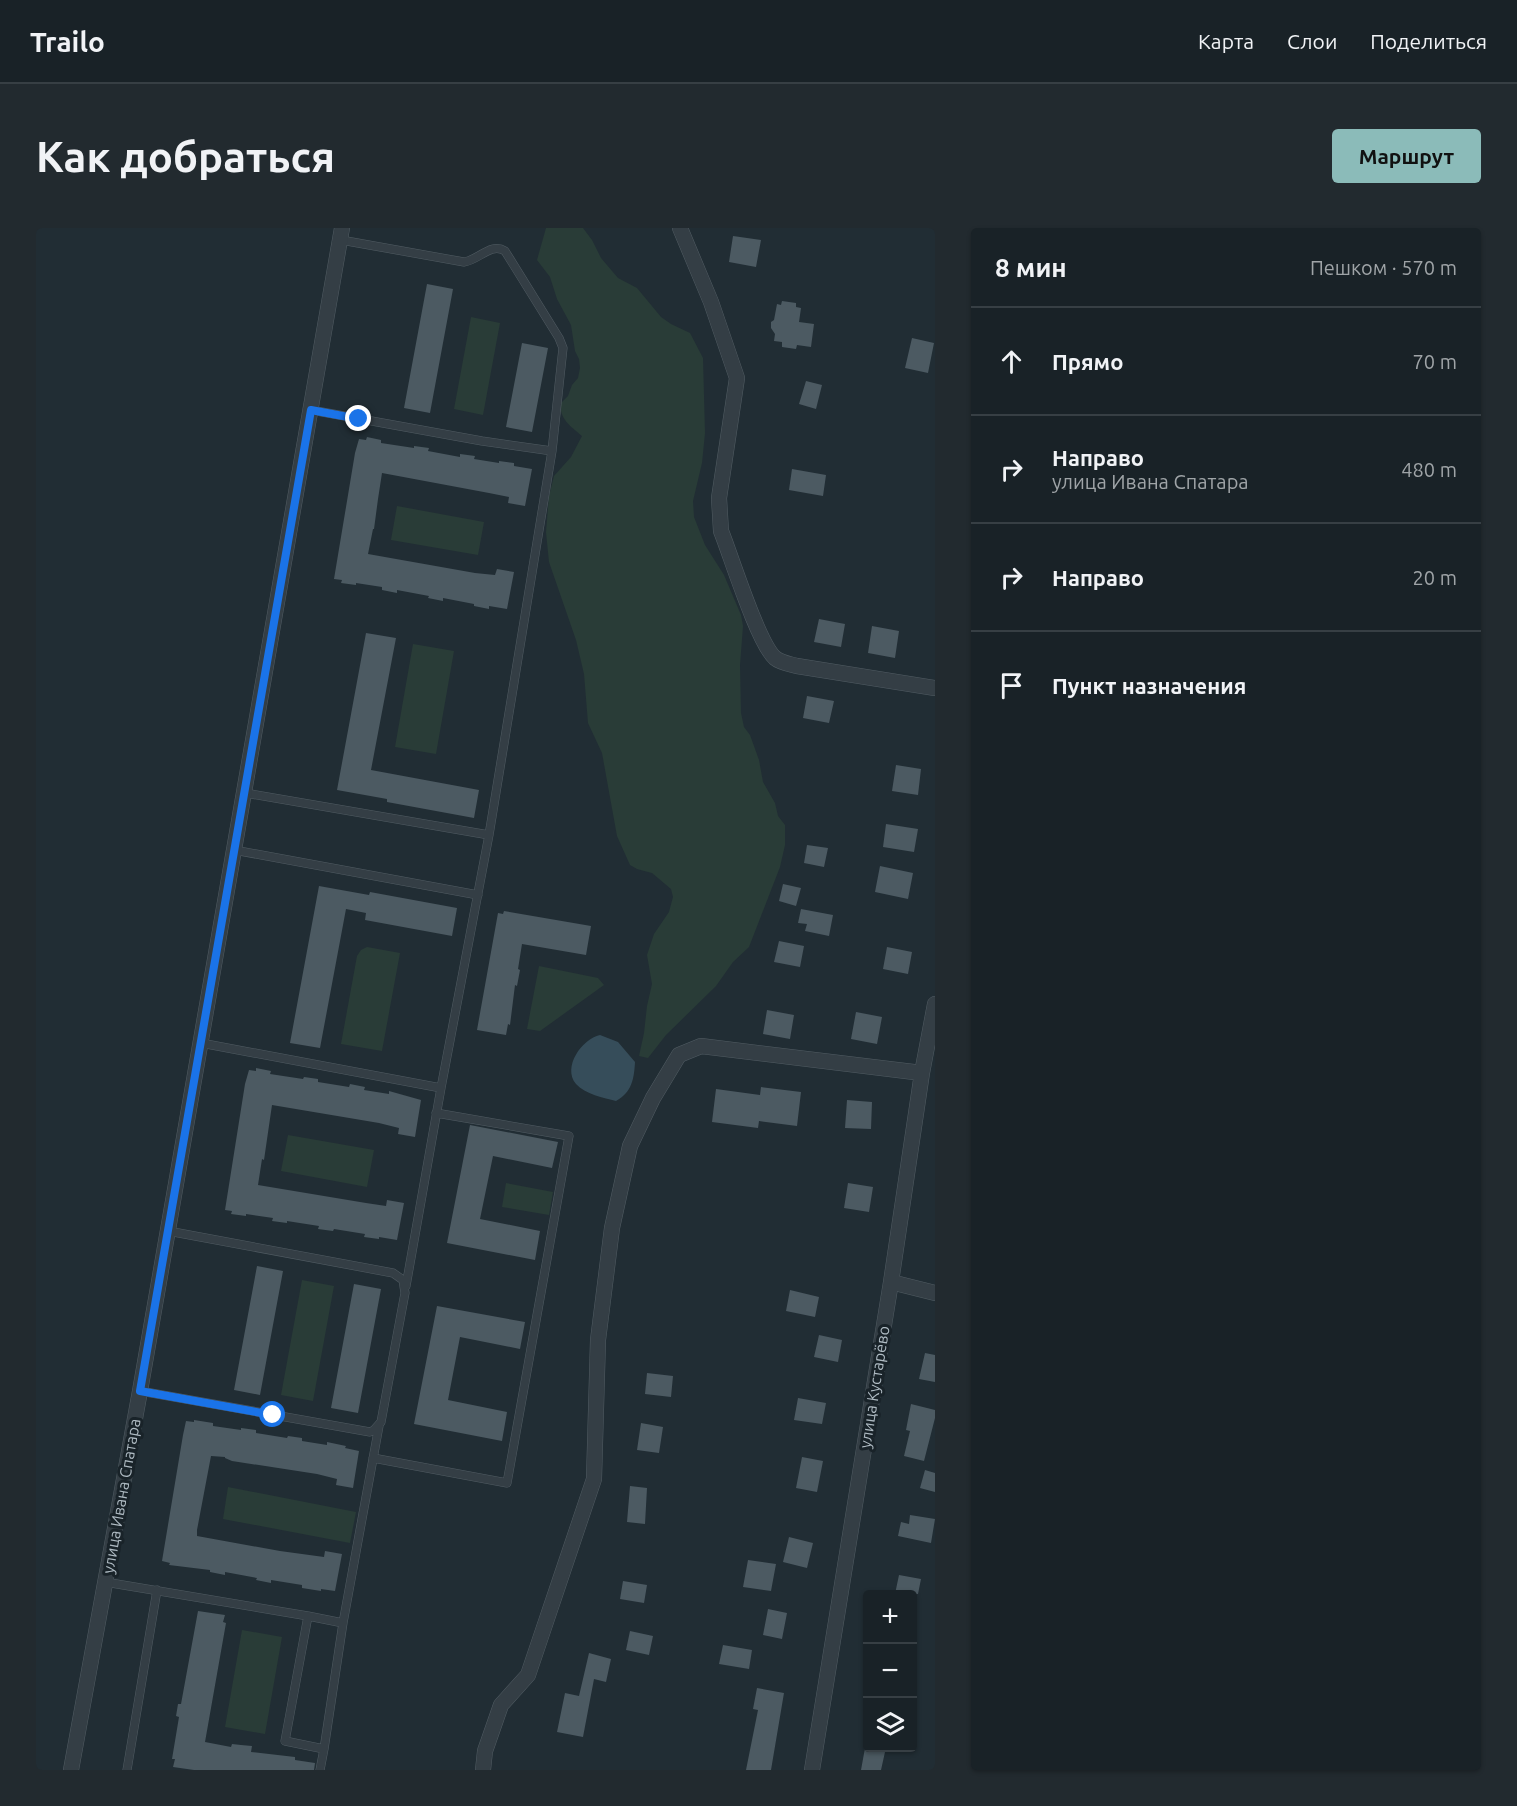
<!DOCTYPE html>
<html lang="ru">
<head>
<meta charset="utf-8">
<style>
  body { margin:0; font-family:Ubuntu,sans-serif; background:#222a2f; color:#f1f3f6 }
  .controls { position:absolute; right:18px; bottom:18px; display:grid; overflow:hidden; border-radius:6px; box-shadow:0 2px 4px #0004 }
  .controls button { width:54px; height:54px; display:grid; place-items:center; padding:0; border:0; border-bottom:2px solid #373f44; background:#192227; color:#f1f3f6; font:30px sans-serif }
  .stop { position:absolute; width:18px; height:18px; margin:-14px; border:4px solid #1a73e8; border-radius:50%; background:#fff }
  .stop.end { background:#1a73e8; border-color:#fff; box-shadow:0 2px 6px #0008 }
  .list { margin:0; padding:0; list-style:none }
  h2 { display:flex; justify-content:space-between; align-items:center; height:78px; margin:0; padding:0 24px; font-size:26px }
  h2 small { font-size:20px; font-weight:400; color:#9fa4a7 }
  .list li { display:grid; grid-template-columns:39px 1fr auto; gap:18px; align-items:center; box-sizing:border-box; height:108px; padding:0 24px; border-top:2px solid #373f44 }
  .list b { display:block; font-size:22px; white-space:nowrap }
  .list p { margin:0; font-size:20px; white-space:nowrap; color:#9fa4a7 }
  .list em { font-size:20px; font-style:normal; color:#9fa4a7 }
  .icon { flex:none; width:33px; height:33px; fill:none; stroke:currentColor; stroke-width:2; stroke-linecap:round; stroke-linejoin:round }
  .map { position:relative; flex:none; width:899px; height:1542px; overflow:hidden; border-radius:6px }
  header { display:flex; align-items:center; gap:36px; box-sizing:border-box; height:84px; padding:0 30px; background:#192227; border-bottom:2px solid #373f44 }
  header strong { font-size:28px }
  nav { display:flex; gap:33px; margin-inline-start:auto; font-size:21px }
  .intro { display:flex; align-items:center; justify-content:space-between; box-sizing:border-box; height:144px; padding:0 36px }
  h1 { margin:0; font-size:42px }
  .button { padding:15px 27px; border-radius:6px; background:#8bbbb9; color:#111; font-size:21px; font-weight:700 }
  main { display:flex; gap:36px; padding:0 36px }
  aside { flex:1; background:#192227; border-radius:6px; box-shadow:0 2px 4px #0004 }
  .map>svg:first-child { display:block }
  .green { fill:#293c37 }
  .water { fill:#364d5a }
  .building { fill:#4c5a62 }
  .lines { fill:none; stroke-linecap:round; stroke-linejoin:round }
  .lane-casing { stroke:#515c63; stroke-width:9 }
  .street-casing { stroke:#515c63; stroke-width:16 }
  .lane { stroke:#343e45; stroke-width:8 }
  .street { stroke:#343e45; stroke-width:15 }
  .route { stroke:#1a73e8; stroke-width:8 }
  .labels { text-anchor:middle; stroke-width:6; stroke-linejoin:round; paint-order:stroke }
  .street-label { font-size:16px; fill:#aebac2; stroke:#192329 }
</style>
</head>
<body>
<header>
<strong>Trailo</strong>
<nav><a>Карта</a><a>Слои</a><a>Поделиться</a></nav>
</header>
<div class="intro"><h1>Как добраться</h1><a class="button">Маршрут</a></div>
<main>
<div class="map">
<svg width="899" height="1542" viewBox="0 0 899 1542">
  <rect width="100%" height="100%" fill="#212d34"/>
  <path class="green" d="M 510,0 L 547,0 L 556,12 L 565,30 L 582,50 L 601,60 L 625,89 L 635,96 L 654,105 L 667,130 L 669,205 L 666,235 L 657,273 L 658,289 L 669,317 L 688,347 L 705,387 L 707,398 L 704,437 L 705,485 L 708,499 L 714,507 L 723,532 L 727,554 L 739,575 L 742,588 L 749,597 L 749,617 L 744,639 L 713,719 L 697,734 L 680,758 L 630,807 L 612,830 L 603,828 L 608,805 L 611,778 L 616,756 L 611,727 L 618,706 L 633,684 L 637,669 L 635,661 L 616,645 L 601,641 L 594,637 L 581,608 L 566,525 L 552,495 L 548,446 L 540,412 L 513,334 L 510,304 L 513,268 L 518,248 L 535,229 L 546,208 C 533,197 525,192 524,176 L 532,168 L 536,157 L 542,150 L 544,140 L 543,131 L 539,123 L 535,97 L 521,71 L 514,49 L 501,32 Z
    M 435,89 L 464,95 L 447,187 L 418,181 Z
    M 361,278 L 448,294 L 442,327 L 355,312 Z
    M 377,416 L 418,423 L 400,526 L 359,519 Z
    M 331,719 L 364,725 L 346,823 L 305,816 L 321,728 L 325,722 Z
    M 503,738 L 562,750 L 568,757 L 504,803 L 491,801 Z
    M 252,907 L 338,922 L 331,959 L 245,943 Z
    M 470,955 L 517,964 L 513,987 L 466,979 Z
    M 266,1052 L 298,1058 L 277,1173 L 245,1167 Z
    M 192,1259 L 320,1284 L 314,1315 L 187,1291 Z
    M 206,1402 L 246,1409 L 229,1506 L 189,1499 Z"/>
  <path class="water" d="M 564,807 L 582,814 L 599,834 C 598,851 596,864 580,873 C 568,870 549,866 540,856 C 526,839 546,811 564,807 Z"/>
  <path class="building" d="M 697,8 L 725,12 L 720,39 L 693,34 Z
    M 391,56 L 417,61 L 394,185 L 368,180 Z
    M 746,73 L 760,75 L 760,79 L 765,80 L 763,94 L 778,96 L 775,119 L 761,117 L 760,121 L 746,119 L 746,114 L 738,113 L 739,106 L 735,100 L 735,94 L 738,92 L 741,76 L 745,77 Z
    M 876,110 L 898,115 L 892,145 L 869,140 Z
    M 486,115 L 512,120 L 496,204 L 470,199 Z
    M 770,153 L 786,157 L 780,181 L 763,176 Z
    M 331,209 L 345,212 L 345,215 L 378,220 L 378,218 L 393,220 L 392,223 L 424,229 L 424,226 L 439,228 L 438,231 L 463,235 L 463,233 L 478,235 L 478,238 L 496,241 L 489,278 L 472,275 L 473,269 L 453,265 L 346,245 L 342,271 L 338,301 L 337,301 L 332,326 L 439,345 L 459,347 L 461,341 L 478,344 L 471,381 L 453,378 L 453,381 L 438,378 L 438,376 L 407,370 L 407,373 L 392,370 L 393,368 L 361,362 L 361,365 L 346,362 L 346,359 L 320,355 L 320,357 L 305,355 L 306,352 L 298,351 L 319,225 L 323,211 L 330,212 Z
    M 756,241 L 790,247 L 787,268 L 753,262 Z
    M 783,391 L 809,396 L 805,419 L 778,414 Z
    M 836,398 L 863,403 L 859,430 L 832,425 Z
    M 330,405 L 360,410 L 335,542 L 443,562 L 438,590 L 351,574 L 351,571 L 301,562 Z
    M 771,468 L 798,473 L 793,495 L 767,490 Z
    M 860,537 L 885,541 L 882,567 L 856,563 Z
    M 850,596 L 882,601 L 878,624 L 847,619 Z
    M 771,617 L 792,620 L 788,639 L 768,635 Z
    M 844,638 L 877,645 L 872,671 L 839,664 Z
    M 747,656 L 765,660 L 760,678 L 743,673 Z
    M 283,658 L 333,667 L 334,664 L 421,680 L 416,708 L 329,692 L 330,685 L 310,681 L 284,820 L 254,815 Z
    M 765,681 L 797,687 L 793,708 L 769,703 L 771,696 L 762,695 Z
    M 468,683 L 555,698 L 550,727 L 486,716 L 482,741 L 484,742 L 481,758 L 479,757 L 474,797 L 472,796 L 470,807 L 441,802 L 462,685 L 467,686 Z
    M 743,713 L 768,718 L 764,739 L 738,734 Z
    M 851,719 L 876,724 L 872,746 L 847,741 Z
    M 731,782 L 758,787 L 754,811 L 727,806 Z
    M 820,784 L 846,789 L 841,816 L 815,811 Z
    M 220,840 L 235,843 L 234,846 L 267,851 L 268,849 L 282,851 L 282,854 L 313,859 L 314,856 L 329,859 L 328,862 L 353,866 L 353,863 L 385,872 L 379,909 L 362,906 L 363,900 L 343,895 L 236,877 L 228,932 L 226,931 L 222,957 L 330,975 L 350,978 L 351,972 L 368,975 L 361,1012 L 343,1009 L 343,1011 L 328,1009 L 329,1006 L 298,1001 L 297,1003 L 282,1001 L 283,998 L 251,993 L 251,995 L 236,993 L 237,990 L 210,986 L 210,988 L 195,986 L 196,983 L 189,982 L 209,856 L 213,842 L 220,843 Z
    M 725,859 L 765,864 L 761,898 L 723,893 L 722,900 L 676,894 L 680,861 L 724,867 Z
    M 811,872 L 836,874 L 835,901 L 809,900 Z
    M 434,897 L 522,914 L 516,940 L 457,928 L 444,991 L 504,1003 L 499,1032 L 411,1015 Z
    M 812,955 L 837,959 L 833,984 L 808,980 Z
    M 221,1038 L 247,1043 L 224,1167 L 198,1162 Z
    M 318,1056 L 345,1061 L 322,1185 L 295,1180 Z
    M 754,1062 L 783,1069 L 779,1089 L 750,1083 Z
    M 401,1078 L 489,1094 L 484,1121 L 424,1109 L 412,1172 L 471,1184 L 466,1213 L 378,1196 Z
    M 783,1107 L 806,1112 L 802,1134 L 778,1129 Z
    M 889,1125 L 899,1127 L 899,1154 L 883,1151 Z
    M 611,1145 L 637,1148 L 635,1169 L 609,1166 Z
    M 762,1170 L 790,1175 L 786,1196 L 758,1192 Z
    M 875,1176 L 899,1182 L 899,1190 L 888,1233 L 868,1228 L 874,1203 L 870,1202 Z
    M 158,1192 L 177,1195 L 177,1198 L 205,1202 L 205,1200 L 220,1202 L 220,1205 L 251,1210 L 252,1208 L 266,1210 L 266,1213 L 291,1217 L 291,1214 L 310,1218 L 309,1220 L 323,1223 L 317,1260 L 300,1257 L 301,1251 L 281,1246 L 196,1233 L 189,1230 L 189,1229 L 175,1228 L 161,1302 L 161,1308 L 244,1323 L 288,1329 L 289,1323 L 306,1326 L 299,1363 L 285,1361 L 285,1363 L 266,1360 L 266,1357 L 235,1352 L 235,1355 L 220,1352 L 221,1350 L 189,1344 L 189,1347 L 174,1344 L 174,1342 L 133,1337 L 134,1335 L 126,1333 L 147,1207 L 150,1193 L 158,1194 Z
    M 605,1195 L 627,1199 L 623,1225 L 601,1222 Z
    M 766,1229 L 787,1233 L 781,1264 L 760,1260 Z
    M 889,1242 L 899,1245 L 899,1264 L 884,1260 Z
    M 594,1258 L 611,1260 L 609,1296 L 591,1294 Z
    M 874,1287 L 899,1291 L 895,1315 L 862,1308 L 865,1294 L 873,1296 Z
    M 753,1309 L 777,1315 L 771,1340 L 747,1334 Z
    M 712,1332 L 740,1336 L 735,1363 L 707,1359 Z
    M 863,1347 L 885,1351 L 882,1366 L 859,1366 Z
    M 587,1353 L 611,1357 L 608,1375 L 584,1371 Z
    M 732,1381 L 751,1385 L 746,1411 L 727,1407 Z
    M 162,1383 L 189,1387 L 187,1394 L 190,1395 L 169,1514 L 195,1519 L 196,1516 L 205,1517 L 216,1518 L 215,1524 L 259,1529 L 259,1532 L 279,1535 L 278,1542 L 158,1542 L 137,1539 L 139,1531 L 136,1531 L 143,1489 L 140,1488 L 142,1476 L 145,1476 Z
    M 594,1403 L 617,1408 L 613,1427 L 590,1422 Z
    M 687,1417 L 716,1422 L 713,1441 L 683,1436 Z
    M 553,1425 L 575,1431 L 570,1454 L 558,1451 L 547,1509 L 521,1504 L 529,1465 L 543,1468 Z
    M 721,1460 L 748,1465 L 735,1542 L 710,1542 L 722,1482 L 717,1481 Z
    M 829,1520 L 849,1524 L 845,1542 L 825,1542 Z"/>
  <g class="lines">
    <g class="lane-casing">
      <path id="lane" d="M 275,182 L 446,213 L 516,223
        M 209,565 L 453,607
        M 198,622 L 442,667
        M 165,815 L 405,860 L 453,607 L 516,223 L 527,120 L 523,110 L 469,23 C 455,14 443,32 428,34 L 305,12
        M 370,1058 L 405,860
        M 104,1163 L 334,1204 L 338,1202 L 345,1194 L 369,1065 L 367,1052 L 357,1045 L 132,1003
        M 337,1230 L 471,1255 L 533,908 L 400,885
        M 69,1354 L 272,1388
        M 307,1395 L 272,1388 L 249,1513 L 288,1521 L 307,1395 L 343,1198
        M 91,1542 L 121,1362
        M 284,1542 L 288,1521"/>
    </g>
    <g class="street-casing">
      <path id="street" d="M 644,0 L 675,74 L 701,150 L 683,270 L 685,303 C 695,328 722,415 739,430 C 745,435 754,436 761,438 L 899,460
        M 855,1054 L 899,1065
        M 35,1542 L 104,1163 L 306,0
        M 447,1542 L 449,1523 L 465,1477 L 492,1447 L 558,1251 L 562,1112 L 576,1000 L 594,918 L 617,870 L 643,827 L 665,818 L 886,845
        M 776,1542 L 855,1054 L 886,845 L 899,776"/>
    </g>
    <use href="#lane" class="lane"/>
    <use href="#street" class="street"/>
  </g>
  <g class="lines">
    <path class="route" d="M 237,1187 L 104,1163 L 275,182 L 323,191"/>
  </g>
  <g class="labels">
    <g class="street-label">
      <text transform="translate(838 1159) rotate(-81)" y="6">улица Кустарёво</text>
      <text transform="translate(85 1268) rotate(-80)" y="6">улица Ивана Спатара</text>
    </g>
  </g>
</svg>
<div class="controls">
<button>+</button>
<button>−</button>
<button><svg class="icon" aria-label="layers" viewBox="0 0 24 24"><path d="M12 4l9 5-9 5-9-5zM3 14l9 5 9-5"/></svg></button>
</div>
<div class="stop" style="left:237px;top:1187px"></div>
<div class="stop end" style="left:323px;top:191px"></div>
</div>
<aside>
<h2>8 мин<small>Пешком · 570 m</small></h2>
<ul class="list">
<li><svg class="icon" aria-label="ahead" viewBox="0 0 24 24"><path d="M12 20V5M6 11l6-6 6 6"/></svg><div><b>Прямо</b></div><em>70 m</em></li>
<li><svg class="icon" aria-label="right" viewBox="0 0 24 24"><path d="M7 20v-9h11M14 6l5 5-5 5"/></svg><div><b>Направо</b><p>улица Ивана Спатара</p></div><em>480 m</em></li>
<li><svg class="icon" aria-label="right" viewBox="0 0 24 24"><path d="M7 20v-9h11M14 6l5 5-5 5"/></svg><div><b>Направо</b></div><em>20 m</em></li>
<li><svg class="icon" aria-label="arrive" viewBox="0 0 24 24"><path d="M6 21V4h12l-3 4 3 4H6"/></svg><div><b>Пункт назначения</b></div></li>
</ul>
</aside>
</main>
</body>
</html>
